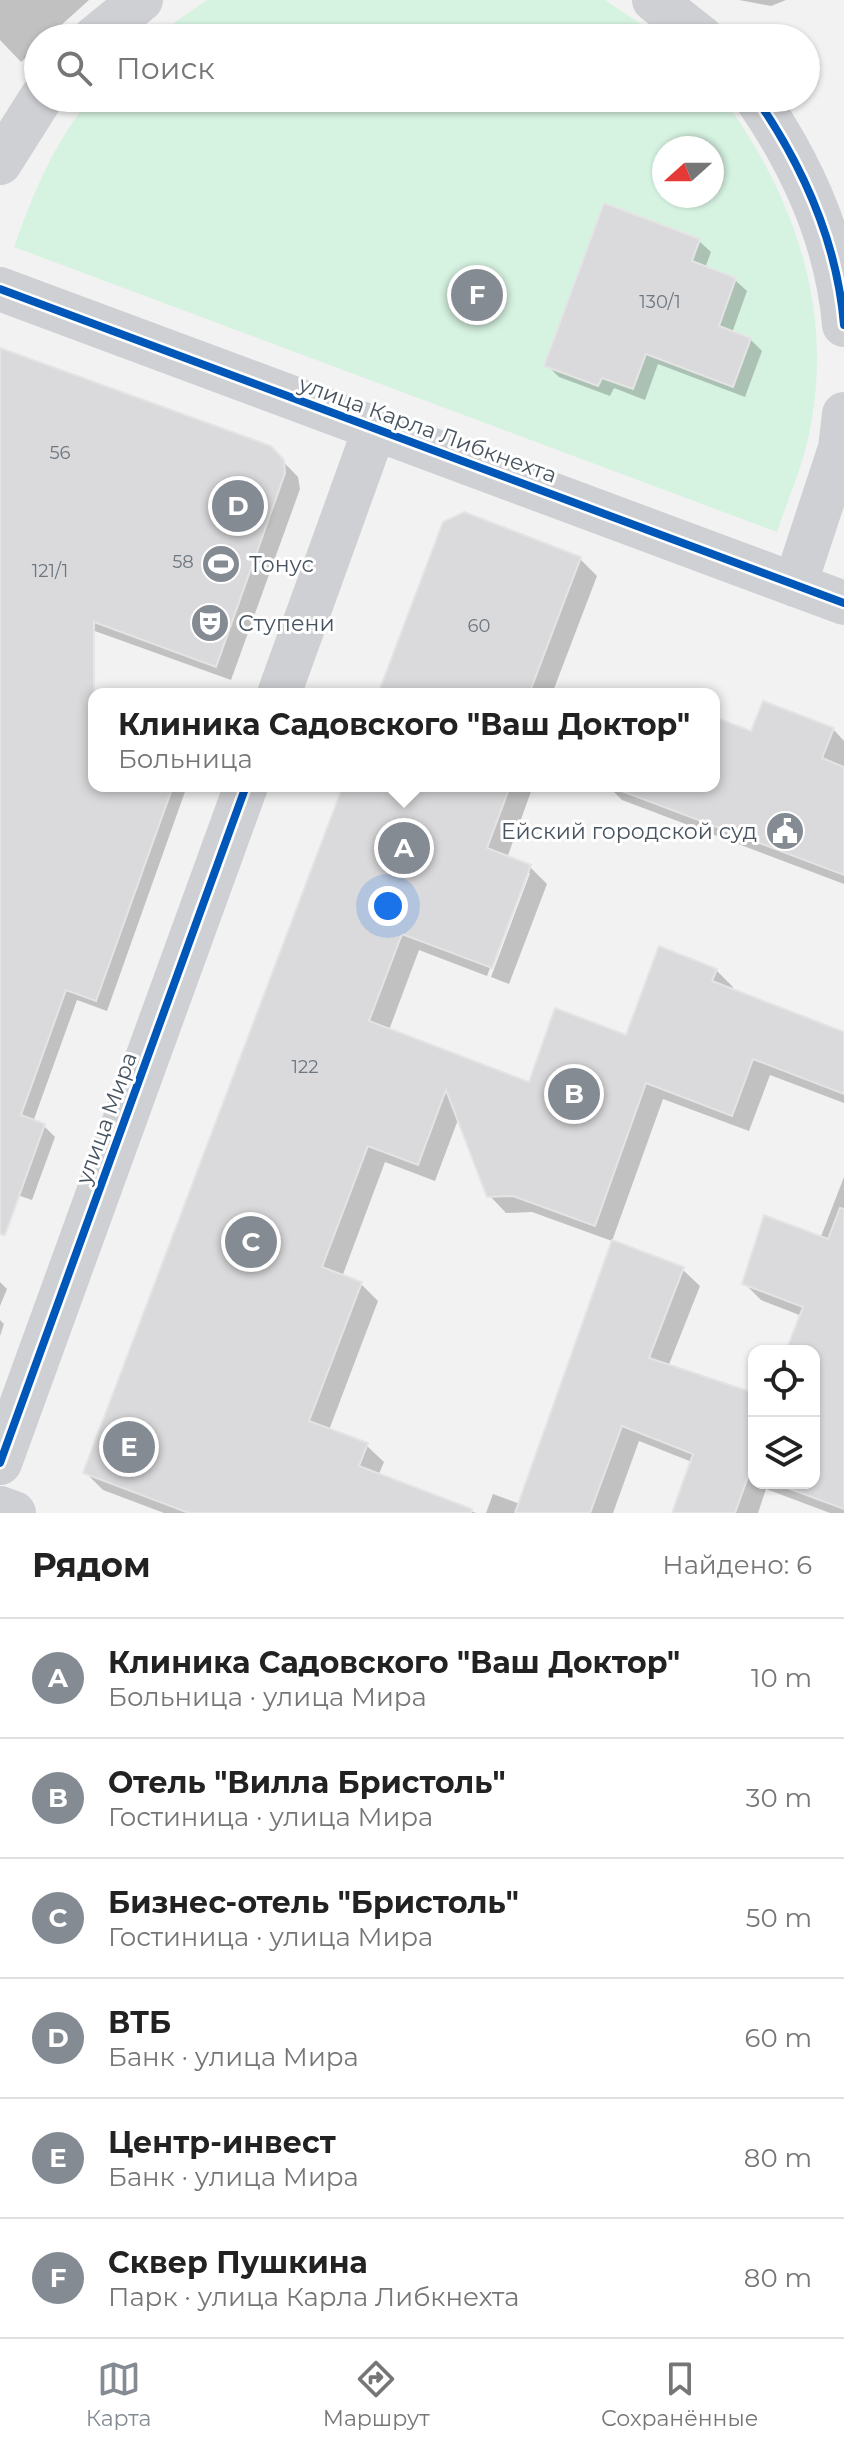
<!DOCTYPE html>
<html lang="ru">
<head>
<meta charset="utf-8">
<style>
  body { margin:0; font-family:Montserrat,sans-serif; background:#f2f2f2; color:#222 }
  .controls { position:absolute; right:24px; bottom:24px; display:grid; overflow:hidden; border-radius:16px; box-shadow:0 2px 6px #0004 }
  .controls button { width:72px; height:72px; display:grid; place-items:center; padding:0; border:0; border-bottom:2px solid #e0e0e0; background:#fff; color:#222; font:40px sans-serif }
  .compass { position:absolute; left:652px; top:136px; width:72px; height:72px; border-radius:50%; background:#fff; box-shadow:0 2px 6px #0004; rotate:249deg }
  .you { position:absolute; left:388px; top:906px; width:28px; height:28px; margin:-20px; border:6px solid #fff; border-radius:50%; background:#1a73e8; box-shadow:0 0 0 12px #1a73e833 }
  .badge { display:grid; place-items:center; width:52px; height:52px; border-radius:50%; background:#848b93; color:#fff; font-size:26px; font-weight:700 }
  .pin { position:absolute; translate:-50% -50%; border:4px solid #fff; box-shadow:0 2px 8px #0006 }
  .popup { position:absolute; left:88px; top:688px; width:632px; height:104px; box-sizing:border-box; display:grid; place-content:center; border-radius:16px; background:#fff; filter:drop-shadow(0 2px 6px #0005); font-size:26px; white-space:nowrap; color:#767676 }
  .popup b { font-size:30px; color:#222 }
  .popup::after { content:''; position:absolute; left:50%; top:100%; margin-left:-16px; border:16px solid transparent; border-top-color:#fff }
  .list { margin:0; padding:0; list-style:none }
  h2 { display:flex; justify-content:space-between; align-items:center; height:104px; margin:0; padding:0 32px; font-size:34px }
  h2 small { font-size:26px; font-weight:400; color:#767676 }
  .list li { display:grid; grid-template-columns:52px 1fr auto; gap:24px; align-items:center; box-sizing:border-box; height:120px; padding:0 32px; border-top:2px solid #e0e0e0 }
  .list b { display:block; font-size:30px; white-space:nowrap }
  .list p { margin:0; font-size:26px; white-space:nowrap; color:#767676 }
  .list em { font-size:26px; font-style:normal; color:#767676 }
  .icon { flex:none; width:44px; height:44px; fill:none; stroke:currentColor; stroke-width:2; stroke-linecap:round; stroke-linejoin:round }
  .map { position:relative; flex:none; width:844px; height:1513px; overflow:hidden }
  .search { position:absolute; background:#fff; box-shadow:0 2px 6px #0004; left:24px; right:24px; top:24px; height:88px; display:flex; align-items:center; gap:20px; box-sizing:border-box; padding:0 28px; border-radius:44px; color:#767676; font-size:30px }
  .sheet { height:824px; background:#fff }
  nav { display:flex; justify-content:space-around; align-items:center; box-sizing:border-box; height:112px; border-top:2px solid #e0e0e0; background:#fff; font-size:22px; color:#767676 }
  nav a { display:grid; justify-items:center; gap:4px }
  nav .on { color:#848b93 }
  .map>svg:first-child { display:block }
  .green { fill:#d6f2e1; fill-rule:evenodd }
  .shadow { fill:#0003 }
  .building { fill:#dadadc; stroke:#e4e4e5; stroke-width:2 }
  .lines { fill:none; stroke-linecap:round; stroke-linejoin:round }
  .minor { stroke:#ced0d3; stroke-width:44 }
  .cycleway-casing { stroke:#fff; stroke-width:13 }
  .cycleway { stroke:#0057b8; stroke-width:8 }
  .labels { text-anchor:middle; stroke-width:6; stroke-linejoin:round; paint-order:stroke }
  .number-label { font-size:18px; fill:#6e7780 }
  .street-label { font-size:22px; fill:#485460; stroke:#fff }
  .poi-label { font-size:22px; fill:#485460; stroke:#fff; text-anchor:start }
</style>
</head>
<body>
<div class="map">
<svg width="844" height="1513" viewBox="0 0 844 1513">
  <rect width="100%" height="100%" fill="#f3f2f2"/>
  <path class="green" d="M 207,0 L 605,0 L 662,38 L 152,38 Z
    M 91,98 L 723,98 C 796,199 836,313 808,439 C 801,470 787,502 777,532 L 14,247 C 33,194 54,142 91,98 ZM 664,148 L 712,148 L 712,196 L 664,196 Z"/>
  <path class="shadow" d="M 0,0 L 89,0 L 47,38 L 38,38 L 38,47 L 21,62 L 0,40 Z
    M 739,0 L 786,0 L 771,6 Z
    M 699,241 L 711,252 L 705,268 L 735,280 L 747,291 L 732,333 L 750,339 L 762,351 L 745,397 L 658,364 L 645,400 L 614,388 L 610,396 L 559,377 L 547,365 Z
    M 0,349 L 270,448 L 298,477 L 300,489 L 231,680 L 92,630 L 0,630 Z
    M 580,559 L 597,576 L 552,694 L 380,694 Z
    M 0,705 L 94,739 L 94,786 L 187,786 L 107,1011 L 77,1000 L 33,1122 L 44,1126 L 55,1137 L 32,1200 L 0,1189 Z
    M 714,719 L 752,734 L 833,729 L 844,741 L 844,884 L 622,800 L 608,786 L 714,786 Z
    M 345,786 L 533,786 L 507,858 L 530,867 L 547,884 L 509,984 L 491,977 L 530,873 L 526,873 L 487,976 L 419,950 L 389,1030 L 530,1084 L 627,1037 L 716,970 L 733,987 L 731,991 L 844,1034 L 844,1103 L 770,1075 L 749,1131 L 663,1099 L 612,1241 L 532,1212 L 506,1213 L 489,1195 L 459,1117 L 435,1181 L 385,1162 L 342,1277 L 361,1284 L 378,1301 L 329,1430 L 366,1445 L 384,1462 L 378,1476 L 476,1513 L 164,1513 L 103,1490 L 86,1473 Z
    M 538,786 L 555,786 L 552,792 Z
    M 844,1177 L 844,1513 L 830,1513 L 766,1489 L 758,1513 L 674,1513 L 692,1462 L 639,1441 L 613,1513 L 486,1513 L 493,1494 L 520,1504 L 682,1269 L 700,1286 L 668,1367 L 754,1396 L 754,1483 L 814,1483 L 814,1351 L 788,1351 L 802,1316 L 761,1300 L 744,1283 L 820,1239 Z
    M 0,1282 L 7,1289 L 0,1306 Z
    M 0,1320 L 4,1324 L 0,1336 Z"/>
  <path class="building" d="M 604,203 L 700,239 L 692,261 L 736,278 L 719,326 L 751,338 L 733,387 L 646,354 L 633,389 L 602,378 L 598,386 L 544,366 Z
    M 0,348 L 271,446 L 284,460 L 285,473 L 216,667 L 94,622 L 94,786 L 173,786 L 96,1001 L 66,990 L 21,1115 L 45,1124 L 5,1235 L 0,1234 Z
    M 464,512 L 581,557 L 529,694 L 378,694 L 443,522 Z
    M 763,701 L 834,728 L 822,758 L 844,767 L 844,875 L 619,790 L 619,786 L 714,786 L 714,717 L 751,731 Z
    M 343,786 L 510,786 L 487,848 L 531,865 L 492,968 L 402,934 L 369,1021 L 529,1082 L 555,1008 L 626,1035 L 659,946 L 717,969 L 712,981 L 844,1032 L 844,1094 L 753,1059 L 732,1116 L 646,1083 L 595,1226 L 513,1196 L 487,1197 L 446,1090 L 418,1165 L 368,1146 L 322,1267 L 362,1282 L 309,1421 L 368,1443 L 359,1466 L 472,1509 L 471,1513 L 189,1513 L 83,1473 Z
    M 840,1208 L 844,1209 L 844,1509 L 774,1483 L 814,1483 L 814,1351 L 786,1351 L 803,1307 L 742,1284 L 764,1215 L 828,1239 Z
    M 612,1240 L 684,1267 L 649,1358 L 754,1393 L 754,1475 L 749,1474 L 735,1513 L 672,1513 L 693,1454 L 622,1426 L 590,1513 L 515,1513 Z"/>
  <g class="lines">
    <path class="minor" d="M 654,0 L 702,38
      M 94,38 L 141,0
      M 756,98 C 803,166 837,241 844,325
      M 0,163 L 41,98
      M 0,289 L 844,603
      M 795,585 L 840,448 L 844,414
      M 279,694 L 375,428
      M 0,1463 L 246,786
      M 0,1508 L 14,1513"/>
    <g class="cycleway-casing">
      <path id="cycleway" d="M 756,98 C 803,166 837,241 844,325
        M 0,289 L 844,603
        M 0,1463 L 246,786"/>
    </g>
    <use href="#cycleway" class="cycleway"/>
  </g>
  <defs>
    <g id="stadium-disc" transform="scale(2)"><circle r="9.5" fill="#848b93" stroke="#fff"/><path d="M0-5a6.5 5 0 1 0 0 10a6.5 5 0 1 0 0-10ZM-3.5-1.8h7v3.6h-7Z" fill="#fff"/></g>
    <g id="theatre-disc" transform="scale(2)"><circle r="9.5" fill="#848b93" stroke="#fff"/><path d="M-5-5.5Q0-4 5-5.5V0Q5 5 0 6Q-5 5-5 0ZM-3.3-2.5H-1v1.5H-3.3ZM1-2.5H3.3v1.5H1ZM-2.8 1Q0 5.5 2.8 1Z" fill="#fff"/></g>
    <g id="civic-disc" transform="scale(2)"><circle r="9.5" fill="#848b93" stroke="#fff"/><path d="M-.6-6.5H3V-4.5H.6V-3L4-1V1h2V6H-6V1h2V-1L-.6-3ZM-1.2 2.5V6h2.4V2.5Z" fill="#fff"/></g>
  </defs>
  <g fill-rule="evenodd">
    <use href="#stadium-disc" x="221" y="564"/>
    <use href="#theatre-disc" x="210" y="623"/>
    <use href="#civic-disc" x="785" y="831"/>
  </g>
  <g class="labels">
    <g class="number-label">
      <text x="660" y="308">130/1</text>
      <text x="60" y="459">56</text>
      <text x="183" y="568">58</text>
      <text x="50" y="577">121/1</text>
      <text x="479" y="632">60</text>
      <text x="305" y="1073">122</text>
    </g>
    <g class="street-label">
      <text transform="translate(428 429) rotate(20)" y="8">улица Карла Либкнехта</text>
      <text transform="translate(106 1118) rotate(-70)" y="8">улица Мира</text>
    </g>
    <g class="poi-label">
      <text x="249" y="572">Тонус</text>
      <text x="238" y="631">Ступени</text>
      <text x="757" y="839" text-anchor="end">Ейский городской суд</text>
    </g>
  </g>
</svg>
<div class="controls">
<button><svg class="icon" aria-label="locate" viewBox="0 0 24 24"><circle cx="12" cy="12" r="6"/><path d="M12 2v4M12 18v4M2 12h4M18 12h4"/></svg></button>
<button><svg class="icon" aria-label="layers" viewBox="0 0 24 24"><path d="M12 4l9 5-9 5-9-5zM3 14l9 5 9-5"/></svg></button>
</div>
<svg class="compass" viewBox="-18 -18 36 36"><path d="M0-13l5 13h-10z" fill="#e53935"/><path d="M0 13l5-13h-10z" fill="#767676"/></svg>
<div class="you"></div>
<div class="pin badge" style="left:404px;top:848px">A</div>
<div class="popup"><b>Клиника Садовского &quot;Ваш Доктор&quot;</b>Больница</div>
<div class="pin badge" style="left:574px;top:1094px">B</div>
<div class="pin badge" style="left:251px;top:1242px">C</div>
<div class="pin badge" style="left:238px;top:506px">D</div>
<div class="pin badge" style="left:129px;top:1447px">E</div>
<div class="pin badge" style="left:477px;top:295px">F</div>
<div class="search"><svg class="icon" aria-label="search" viewBox="0 0 24 24"><circle cx="10" cy="10" r="6"/><path d="M15 15l6 6"/></svg>Поиск</div>
</div>
<section class="sheet">
<h2>Рядом<small>Найдено: 6</small></h2>
<ul class="list">
<li><span class="badge">A</span><div><b>Клиника Садовского &quot;Ваш Доктор&quot;</b><p>Больница · улица Мира</p></div><em>10 m</em></li>
<li><span class="badge">B</span><div><b>Отель &quot;Вилла Бристоль&quot;</b><p>Гостиница · улица Мира</p></div><em>30 m</em></li>
<li><span class="badge">C</span><div><b>Бизнес-отель &quot;Бристоль&quot;</b><p>Гостиница · улица Мира</p></div><em>50 m</em></li>
<li><span class="badge">D</span><div><b>ВТБ</b><p>Банк · улица Мира</p></div><em>60 m</em></li>
<li><span class="badge">E</span><div><b>Центр-инвест</b><p>Банк · улица Мира</p></div><em>80 m</em></li>
<li><span class="badge">F</span><div><b>Сквер Пушкина</b><p>Парк · улица Карла Либкнехта</p></div><em>80 m</em></li>
</ul>
</section>
<nav>
<a class="on"><svg class="icon" aria-label="map" viewBox="0 0 24 24"><path d="M3 6l6-2 6 2 6-2v14l-6 2-6-2-6 2zM9 4v14M15 6v14"/></svg>Карта</a>
<a><svg class="icon" aria-label="directions" viewBox="0 0 24 24"><path d="M12 3l9 9-9 9-9-9zM9 14v-3h6M13 9l2 2-2 2"/></svg>Маршрут</a>
<a><svg class="icon" aria-label="saved" viewBox="0 0 24 24"><path d="M7 4h10v16l-5-4-5 4z"/></svg>Сохранённые</a>
</nav>
</body>
</html>
